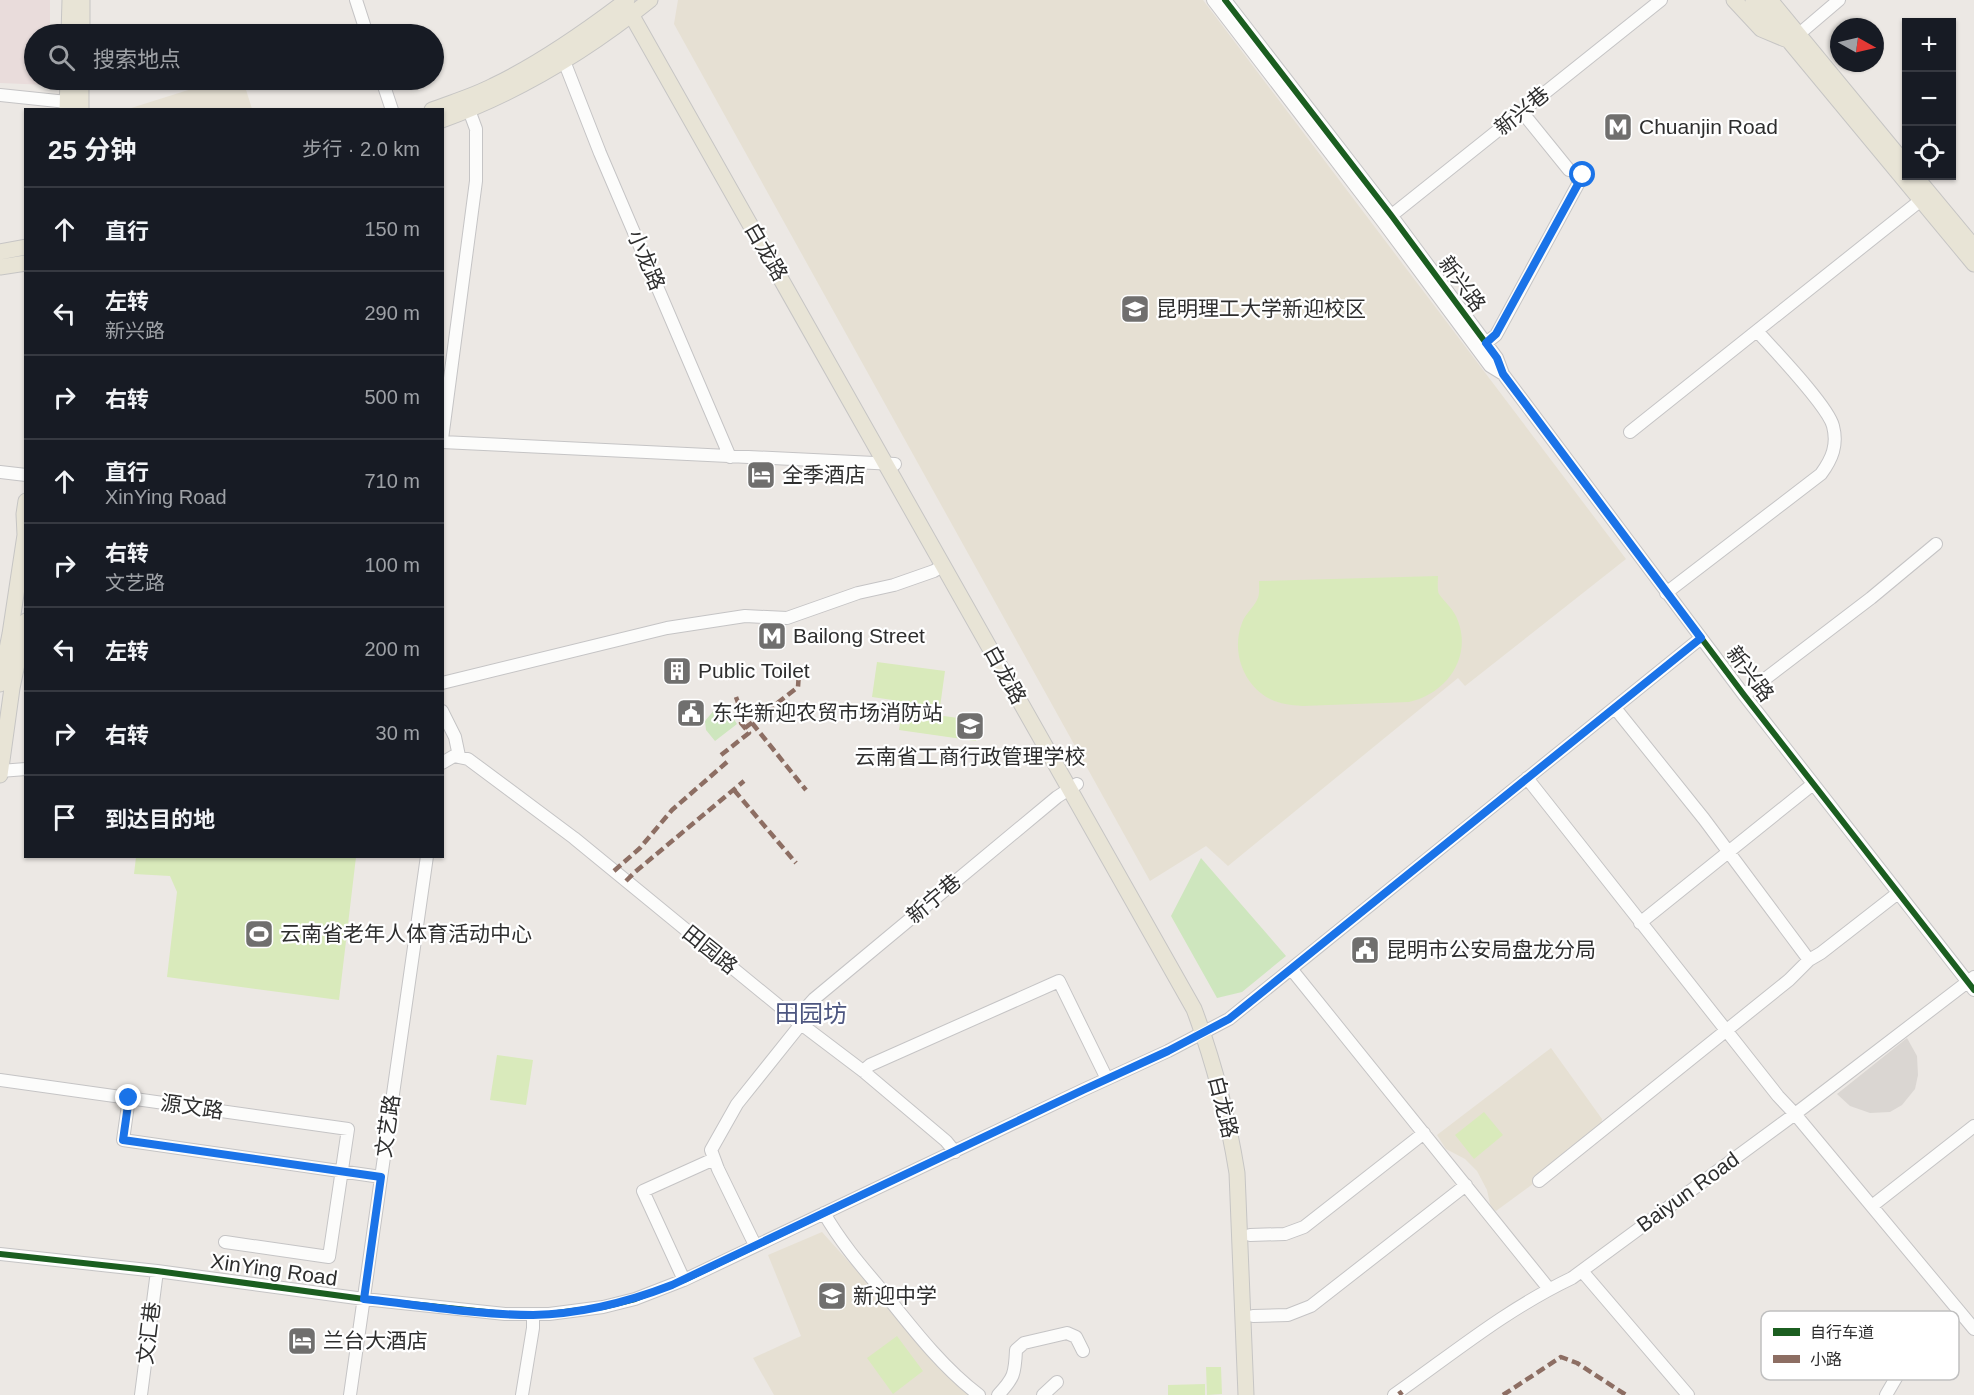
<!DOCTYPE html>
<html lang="zh">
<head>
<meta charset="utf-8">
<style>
  body { margin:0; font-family:Helvetica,"Noto Sans SC",sans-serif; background:#20242c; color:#f1f3f6 }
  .controls { position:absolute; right:18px; top:18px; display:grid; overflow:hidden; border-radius:0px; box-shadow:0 2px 4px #0004 }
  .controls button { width:54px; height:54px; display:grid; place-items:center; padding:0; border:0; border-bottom:2px solid #363941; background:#171b24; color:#f1f3f6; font:30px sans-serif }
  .compass { position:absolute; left:1830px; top:18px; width:54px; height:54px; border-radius:50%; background:#171b24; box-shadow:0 2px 4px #0004; rotate:98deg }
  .stop { position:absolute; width:18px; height:18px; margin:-14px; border:4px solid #1a73e8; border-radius:50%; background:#fff }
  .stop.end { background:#1a73e8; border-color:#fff; box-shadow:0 2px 6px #0008 }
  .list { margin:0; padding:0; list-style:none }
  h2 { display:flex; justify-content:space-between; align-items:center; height:78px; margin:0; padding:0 24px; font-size:26px }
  h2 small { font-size:20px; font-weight:400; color:#9ea1a6 }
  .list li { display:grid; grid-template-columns:39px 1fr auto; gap:18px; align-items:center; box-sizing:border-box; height:84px; padding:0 24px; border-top:2px solid #363941 }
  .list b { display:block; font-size:22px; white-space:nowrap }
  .list p { margin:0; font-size:20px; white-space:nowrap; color:#9ea1a6 }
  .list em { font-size:20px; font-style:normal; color:#9ea1a6 }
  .icon { flex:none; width:33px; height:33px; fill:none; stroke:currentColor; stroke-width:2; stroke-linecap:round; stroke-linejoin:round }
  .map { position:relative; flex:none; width:1974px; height:1395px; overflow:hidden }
  .search { position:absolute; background:#171b24; box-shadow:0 2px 4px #0004; left:24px; top:24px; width:420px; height:66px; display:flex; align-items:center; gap:15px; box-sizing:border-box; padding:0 21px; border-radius:33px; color:#9ea1a6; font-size:22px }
  .panel { position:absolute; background:#171b24; box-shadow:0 2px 4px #0004; left:24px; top:108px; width:420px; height:750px; border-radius:0px }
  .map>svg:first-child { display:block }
  .education { fill:#e6e0d3 }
  .medical { fill:#e9dcdb }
  .green { fill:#cee6be }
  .pitch { fill:#d9eabb }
  .plaza { fill:#dad6d2 }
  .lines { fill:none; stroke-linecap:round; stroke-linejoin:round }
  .minor-casing { stroke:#c5c4c5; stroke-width:14 }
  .major-casing { stroke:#c6c5c4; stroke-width:17 }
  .minor { stroke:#fcfcfb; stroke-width:12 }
  .major { stroke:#e8e4d6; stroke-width:15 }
  .quiet { stroke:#8d6e63; stroke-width:4.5; stroke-dasharray:9 4.5; stroke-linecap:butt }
  .cycleway-casing { stroke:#fff; stroke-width:10 }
  .cycleway { stroke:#1b5e20; stroke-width:6 }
  .route { stroke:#1a73e8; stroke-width:8 }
  .labels { text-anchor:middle; stroke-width:4.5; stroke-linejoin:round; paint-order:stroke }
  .street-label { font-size:21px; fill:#2e2e2e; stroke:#fff }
  .poi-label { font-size:21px; fill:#2e2e2e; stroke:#fff; text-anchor:start }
  .quarter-label { font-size:24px; fill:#4d5680; stroke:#fff }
  .key { fill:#fff; stroke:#c0c0c0; stroke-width:1.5 }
  .key-label { font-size:16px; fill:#2e2e2e }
</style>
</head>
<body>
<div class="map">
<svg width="1974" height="1395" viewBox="0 0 1974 1395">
  <rect width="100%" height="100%" fill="#ece8e4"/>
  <path class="education" d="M 678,0 L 1203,0 L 1626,559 L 1465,686 L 1458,678 L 1228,866 L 1206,846 L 1150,881 L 674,24 Z
    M 220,80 L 243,80 L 252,109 L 128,109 Z
    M 1551,1048 L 1602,1119 L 1601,1134 L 1496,1211 L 1491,1208 L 1487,1190 L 1477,1171 L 1465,1159 L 1446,1149 L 1437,1135 Z
    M 822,1232 L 962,1388 L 970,1395 L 774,1395 L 753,1358 L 801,1336 L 768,1255 Z"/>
  <path class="medical" d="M 0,0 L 50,0 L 50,34 L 34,34 L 34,80 L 48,80 L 48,85 L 0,83 Z"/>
  <path class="green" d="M 724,704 L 737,724 L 715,741 L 706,730 L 705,721 L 715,709 Z
    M 1201,858 L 1286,956 L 1242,992 L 1217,998 L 1171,916 Z"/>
  <path class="pitch" d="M 1438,576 C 1438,581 1437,590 1439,594 C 1446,604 1454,609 1458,621 C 1472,658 1446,694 1409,702 L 1302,706 C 1291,705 1280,704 1270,699 C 1243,685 1231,651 1242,623 C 1245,614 1253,608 1257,600 C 1260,595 1259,587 1259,581 Z
    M 877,662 L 945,671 L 940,707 L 872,697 Z
    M 902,710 L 979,721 L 976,741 L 899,730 Z
    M 136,857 L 356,857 L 339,1000 L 167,977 L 177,892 L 170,876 L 134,874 Z
    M 497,1055 L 533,1060 L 526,1105 L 490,1100 Z
    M 1484,1112 L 1503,1135 L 1474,1159 L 1455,1135 Z
    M 897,1336 L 923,1371 L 893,1394 L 867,1358 Z
    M 1206,1367 L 1221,1367 L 1222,1394 L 1207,1395 Z
    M 1205,1384 L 1205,1395 L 1168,1395 L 1168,1385 Z"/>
  <path class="plaza" d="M 1907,1038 L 1917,1056 L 1918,1075 L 1915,1089 L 1902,1105 L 1890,1112 L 1870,1113 L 1850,1106 L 1837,1094 Z"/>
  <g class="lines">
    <g class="minor-casing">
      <path id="minor" d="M 356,0 L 367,34
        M 1213,0 L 1383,222 L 1490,366 L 1503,374
        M 1225,0 L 1391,215 L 1497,358 L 1503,374 L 1744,695 L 1974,990
        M 1792,40 L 1839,0
        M 564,61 L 600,153 L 730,457
        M 382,80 L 392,110
        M 0,95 L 67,102
        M 1522,112 L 1569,170
        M 1387,219 L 1661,0
        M 1486,343 L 1496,335 L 1583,175
        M 1630,432 L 1921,200
        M 442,439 L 476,181 L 476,129 L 469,110
        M 442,442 L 895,464
        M 0,472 L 26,475
        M 1666,593 L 1821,474 C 1832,459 1838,445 1833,426 C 1828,406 1774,350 1757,331
        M 442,683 L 667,628 L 745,616 L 787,618 L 858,593 L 894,585 L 934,571 L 942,566
        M 1744,695 L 1871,598 L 1936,544
        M 1615,708 L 1704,819 L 1809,960
        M 442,711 L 455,737 L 459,756
        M 442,763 L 454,756 L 468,759 L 574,838 L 801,1024 L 863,1071 L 946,1141 L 955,1152
        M 0,771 L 26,769
        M 1527,778 L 1778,1096 L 1795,1114 L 1974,1329
        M 1640,923 L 1813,784
        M 1292,970 L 1549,1289
        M 795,1020 L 814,999 L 1057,797 L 1077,784
        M 863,1071 L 870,1065 L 1059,981 L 1107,1079
        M 0,1080 L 348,1129 L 329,1257 L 225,1242
        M 129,1098 L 123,1140 L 381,1177
        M 1539,1181 L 1789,980 L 1809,960 L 1821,953 L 1898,893
        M 1872,1206 L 1974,1126
        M 824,1213 C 841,1243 863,1268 885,1294 C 913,1329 943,1368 979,1395
        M 1250,1235 L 1285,1234 L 1304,1227 L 1424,1133
        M 755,1245 L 718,1169 L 711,1150 L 737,1104 L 801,1024
        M 0,1254 L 157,1271 L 364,1299 L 505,1314 L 549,1314 L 603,1307 L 635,1299 L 684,1280 L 1083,1090 L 1168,1051 L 1229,1019 L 1701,638
        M 1582,1271 L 1688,1395
        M 684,1280 L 643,1191 L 714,1159
        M 1253,1316 L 1288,1315 L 1311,1306 L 1466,1185
        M 141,1395 L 157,1271
        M 350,1395 L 427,856
        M 522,1395 L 533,1328 L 533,1315
        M 998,1395 C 1014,1378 1015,1374 1016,1350 L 1024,1343 L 1067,1333 L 1076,1337 L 1083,1351
        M 1043,1395 L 1057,1382
        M 1394,1395 C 1454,1353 1505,1310 1572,1278 L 1795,1114 L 1974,977
        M 1886,1395 L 1914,1347"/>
    </g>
    <g class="major-casing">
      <path id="major" d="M 623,0 L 1194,1009 C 1214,1062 1228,1117 1237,1173 L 1246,1395
        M 1734,0 L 1761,29 L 1785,39
        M 1753,0 L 1790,42 L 1974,264
        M 1770,0 L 1906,165
        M 69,34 L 70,0
        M 82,34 L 82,0
        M 67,110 L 68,80
        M 81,110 L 81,80
        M 432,110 C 453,102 474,96 493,86 C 541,63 585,32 627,0
        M 442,120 C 517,93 588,50 650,0
        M 1915,176 L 1974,247
        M 0,252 L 26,247
        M 0,267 L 26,263
        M 0,684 L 10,634 L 25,535 L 24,514 L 26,501
        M 0,775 L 12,688 L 26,621"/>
    </g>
    <use href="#minor" class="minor"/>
    <use href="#major" class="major"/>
    <path class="quiet" d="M 752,723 L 806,790
      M 745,728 L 798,687 L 799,672
      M 721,755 L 749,733 L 741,723 L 741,711 L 736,697
      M 734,790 L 796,863
      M 614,871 L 640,848 L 672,810 L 727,762
      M 626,881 L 635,872 L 744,781
      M 1399,1391 L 1402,1395
      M 1503,1395 L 1561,1357 L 1577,1363 L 1626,1395"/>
    <g class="cycleway-casing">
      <path id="cycleway" d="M 1225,0 L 1391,215 L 1497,358 L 1503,374 L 1744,695 L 1974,990
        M 0,1254 L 157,1271 L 364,1299 L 505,1314 L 549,1314 L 603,1307 L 635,1299 L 684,1280 L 1083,1090 L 1168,1051 L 1229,1019 L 1701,638"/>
    </g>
    <use href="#cycleway" class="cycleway"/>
  </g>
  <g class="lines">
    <path class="route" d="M 129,1098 L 123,1140 L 381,1177 L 364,1299 C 420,1305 477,1315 533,1315 C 581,1314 628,1302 672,1285 L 1083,1090 L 1168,1051 L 1229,1019 L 1701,638 L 1503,374 L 1497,358 L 1486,343 L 1496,334 L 1583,175"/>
  </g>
  <defs>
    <g id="metro-square" transform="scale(1.5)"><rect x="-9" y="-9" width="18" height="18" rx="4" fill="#706f6e" stroke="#fff"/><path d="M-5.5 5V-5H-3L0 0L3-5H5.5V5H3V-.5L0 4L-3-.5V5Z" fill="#fff"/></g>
    <g id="university-square" transform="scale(1.5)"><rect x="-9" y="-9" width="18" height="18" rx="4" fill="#706f6e" stroke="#fff"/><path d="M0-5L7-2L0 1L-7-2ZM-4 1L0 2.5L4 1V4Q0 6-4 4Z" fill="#fff"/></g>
    <g id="hotel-square" transform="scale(1.5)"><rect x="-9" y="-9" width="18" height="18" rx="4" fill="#706f6e" stroke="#fff"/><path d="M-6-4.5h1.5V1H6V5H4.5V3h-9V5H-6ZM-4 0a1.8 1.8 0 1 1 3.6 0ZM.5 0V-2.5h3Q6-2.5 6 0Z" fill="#fff"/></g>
    <g id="building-square" transform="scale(1.5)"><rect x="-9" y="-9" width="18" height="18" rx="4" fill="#706f6e" stroke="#fff"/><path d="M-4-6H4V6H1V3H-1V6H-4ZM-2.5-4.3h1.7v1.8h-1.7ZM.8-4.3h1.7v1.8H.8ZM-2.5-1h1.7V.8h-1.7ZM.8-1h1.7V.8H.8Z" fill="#fff"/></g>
    <g id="civic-square" transform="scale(1.5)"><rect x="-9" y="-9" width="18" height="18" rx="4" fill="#706f6e" stroke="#fff"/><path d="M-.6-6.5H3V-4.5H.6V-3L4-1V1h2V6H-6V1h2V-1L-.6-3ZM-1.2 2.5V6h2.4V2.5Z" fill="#fff"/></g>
    <g id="school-square" transform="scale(1.5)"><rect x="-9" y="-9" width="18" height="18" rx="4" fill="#706f6e" stroke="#fff"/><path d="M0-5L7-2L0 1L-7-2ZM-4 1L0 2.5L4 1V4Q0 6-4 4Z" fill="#fff"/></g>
    <g id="stadium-square" transform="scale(1.5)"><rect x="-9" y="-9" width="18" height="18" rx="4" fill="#706f6e" stroke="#fff"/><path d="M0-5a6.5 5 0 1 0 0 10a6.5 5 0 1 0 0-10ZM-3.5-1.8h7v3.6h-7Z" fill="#fff"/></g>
  </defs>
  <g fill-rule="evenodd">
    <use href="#metro-square" x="1618" y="127"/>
    <use href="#university-square" x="1135" y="309"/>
    <use href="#hotel-square" x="761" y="475"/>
    <use href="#metro-square" x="772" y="636"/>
    <use href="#building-square" x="677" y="671"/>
    <use href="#civic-square" x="691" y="713"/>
    <use href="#school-square" x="970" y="726"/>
    <use href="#stadium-square" x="259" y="934"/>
    <use href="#civic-square" x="1365" y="950"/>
    <use href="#school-square" x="832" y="1296"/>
    <use href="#hotel-square" x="302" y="1341"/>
  </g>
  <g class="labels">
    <g class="street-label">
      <text transform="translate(1522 111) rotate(-39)" y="7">新兴巷</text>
      <text transform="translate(766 252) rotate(60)" y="7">白龙路</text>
      <text transform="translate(646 260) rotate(67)" y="7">小龙路</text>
      <text transform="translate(1462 284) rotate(54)" y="7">新兴路</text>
      <text transform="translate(1750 674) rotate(53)" y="7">新兴路</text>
      <text transform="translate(1005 675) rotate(61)" y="7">白龙路</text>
      <text transform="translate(934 899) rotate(-40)" y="7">新宁巷</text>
      <text transform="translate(710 950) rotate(39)" y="7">田园路</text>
      <text transform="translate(192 1107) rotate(8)" y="7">源文路</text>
      <text transform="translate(1223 1107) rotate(76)" y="7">白龙路</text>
      <text transform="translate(388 1126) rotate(-82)" y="7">文艺路</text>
      <text transform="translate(1688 1192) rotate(-36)" y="7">Baiyun Road</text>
      <text transform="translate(274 1270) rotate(8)" y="7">XinYing Road</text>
      <text transform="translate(149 1333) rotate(-83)" y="7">文汇巷</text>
    </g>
    <g class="poi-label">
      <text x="1639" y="134">Chuanjin Road</text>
      <text x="1156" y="316">昆明理工大学新迎校区</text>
      <text x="782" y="482">全季酒店</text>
      <text x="793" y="643">Bailong Street</text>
      <text x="698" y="678">Public Toilet</text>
      <text x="712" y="720">东华新迎农贸市场消防站</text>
      <text x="970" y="764" text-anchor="middle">云南省工商行政管理学校</text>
      <text x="280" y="941">云南省老年人体育活动中心</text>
      <text x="1386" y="957">昆明市公安局盘龙分局</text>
      <text x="853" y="1303">新迎中学</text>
      <text x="323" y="1348">兰台大酒店</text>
    </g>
    <g class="quarter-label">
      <text x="811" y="1022">田园坊</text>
    </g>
  </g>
  <rect x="1761" y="1311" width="198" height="69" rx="9" class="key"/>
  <rect x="1773" y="1328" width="27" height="8" fill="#1b5e20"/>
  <rect x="1773" y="1355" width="27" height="8" fill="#8d6e63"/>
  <g class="key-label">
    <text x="1810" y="1338">自行车道</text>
    <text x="1810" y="1365">小路</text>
  </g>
</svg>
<div class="controls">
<button>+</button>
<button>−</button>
<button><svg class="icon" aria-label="locate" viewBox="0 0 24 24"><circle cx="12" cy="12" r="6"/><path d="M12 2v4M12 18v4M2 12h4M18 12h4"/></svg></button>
</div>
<svg class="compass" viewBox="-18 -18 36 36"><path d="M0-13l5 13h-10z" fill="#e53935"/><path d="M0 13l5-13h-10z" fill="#9ea1a6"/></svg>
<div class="stop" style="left:1583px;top:175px"></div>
<div class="stop end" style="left:129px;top:1098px"></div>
<div class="search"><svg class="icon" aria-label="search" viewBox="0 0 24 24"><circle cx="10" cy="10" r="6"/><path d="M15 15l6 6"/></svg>搜索地点</div>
<section class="panel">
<h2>25 分钟<small>步行 · 2.0 km</small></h2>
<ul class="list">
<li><svg class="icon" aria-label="ahead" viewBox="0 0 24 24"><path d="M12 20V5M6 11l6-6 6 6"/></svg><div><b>直行</b></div><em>150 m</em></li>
<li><svg class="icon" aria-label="left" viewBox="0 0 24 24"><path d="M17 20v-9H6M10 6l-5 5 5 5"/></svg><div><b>左转</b><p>新兴路</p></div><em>290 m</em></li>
<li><svg class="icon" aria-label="right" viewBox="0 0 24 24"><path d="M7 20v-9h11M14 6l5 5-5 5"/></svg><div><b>右转</b></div><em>500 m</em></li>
<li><svg class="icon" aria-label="ahead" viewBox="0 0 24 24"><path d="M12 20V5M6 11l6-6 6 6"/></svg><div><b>直行</b><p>XinYing Road</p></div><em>710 m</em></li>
<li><svg class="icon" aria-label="right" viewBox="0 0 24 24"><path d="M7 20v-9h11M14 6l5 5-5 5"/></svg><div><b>右转</b><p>文艺路</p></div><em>100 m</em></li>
<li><svg class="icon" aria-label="left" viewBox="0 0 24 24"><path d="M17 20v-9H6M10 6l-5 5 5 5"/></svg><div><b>左转</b></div><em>200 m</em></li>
<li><svg class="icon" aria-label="right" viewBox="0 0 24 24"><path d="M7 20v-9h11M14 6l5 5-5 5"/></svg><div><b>右转</b></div><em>30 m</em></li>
<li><svg class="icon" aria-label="arrive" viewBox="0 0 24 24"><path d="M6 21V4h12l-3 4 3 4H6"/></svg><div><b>到达目的地</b></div></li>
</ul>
</section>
</div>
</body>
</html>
